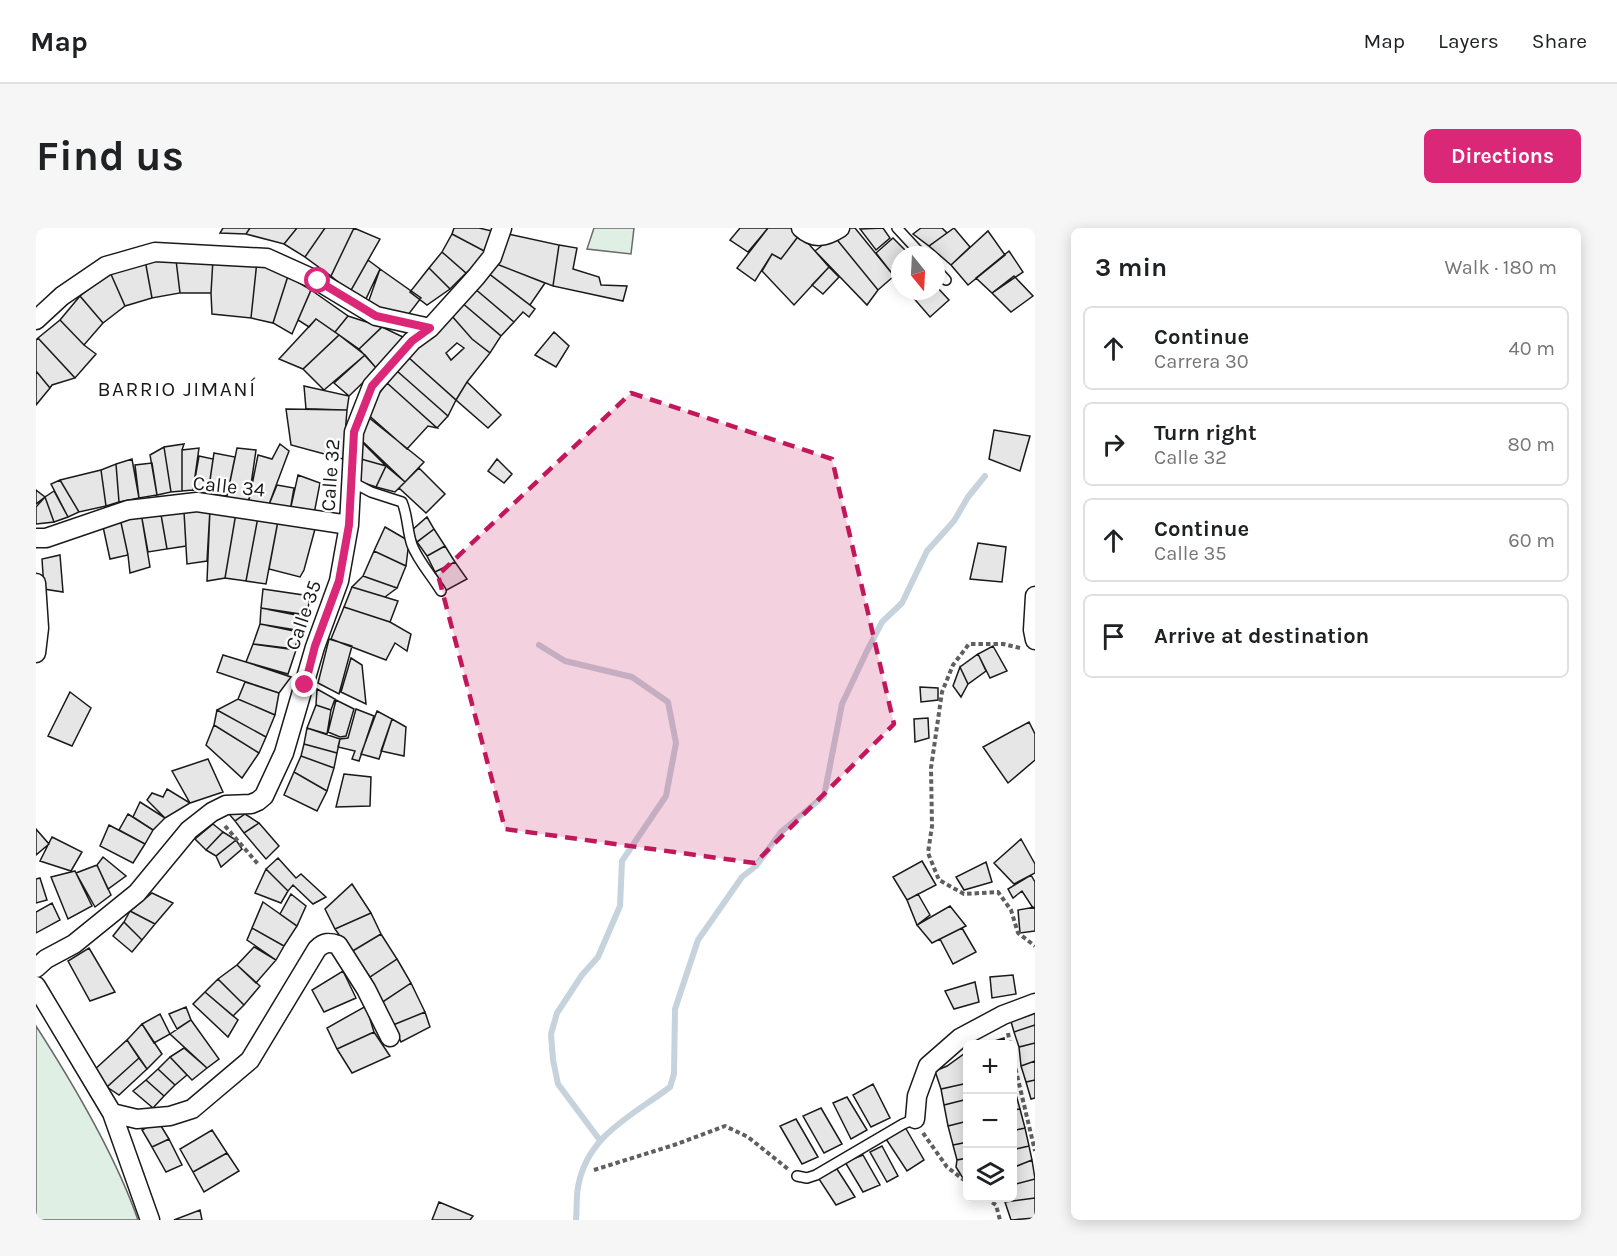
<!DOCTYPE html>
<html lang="en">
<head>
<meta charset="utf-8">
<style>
  body { margin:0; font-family:Karla,sans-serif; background:#f6f6f6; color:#202124 }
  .controls { position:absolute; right:18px; bottom:18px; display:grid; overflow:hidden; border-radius:9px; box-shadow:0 3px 15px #0003 }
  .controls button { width:54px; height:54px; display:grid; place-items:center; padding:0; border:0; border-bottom:2px solid #e0e0e0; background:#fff; color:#202124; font:30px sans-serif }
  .compass { position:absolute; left:855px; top:18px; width:54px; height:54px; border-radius:50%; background:#fff; box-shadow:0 3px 15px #0003; rotate:162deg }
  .stop { position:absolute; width:18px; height:18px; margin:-14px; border:4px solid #db2777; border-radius:50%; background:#fff }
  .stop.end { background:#db2777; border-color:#fff; box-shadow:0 2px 6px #0008 }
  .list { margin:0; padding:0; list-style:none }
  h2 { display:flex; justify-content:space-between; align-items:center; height:78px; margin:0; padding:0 24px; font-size:26px }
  h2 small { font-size:20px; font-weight:400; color:#757577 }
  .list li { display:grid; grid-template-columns:39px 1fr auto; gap:18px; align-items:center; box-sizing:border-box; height:84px; margin:0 12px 12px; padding:0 12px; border:2px solid #e0e0e0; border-radius:9px }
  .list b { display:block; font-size:22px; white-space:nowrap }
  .list p { margin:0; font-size:20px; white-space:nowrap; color:#757577 }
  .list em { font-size:20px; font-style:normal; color:#757577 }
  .icon { flex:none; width:33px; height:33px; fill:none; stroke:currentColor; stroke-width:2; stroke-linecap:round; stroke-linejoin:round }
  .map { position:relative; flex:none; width:999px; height:992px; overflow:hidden; border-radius:9px }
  header { display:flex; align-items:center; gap:36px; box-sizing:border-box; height:84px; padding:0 30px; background:#fff; border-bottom:2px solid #e0e0e0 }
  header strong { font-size:28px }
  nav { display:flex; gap:33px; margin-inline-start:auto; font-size:21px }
  .intro { display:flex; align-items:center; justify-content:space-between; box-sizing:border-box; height:144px; padding:0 36px }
  h1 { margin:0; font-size:42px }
  .button { padding:15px 27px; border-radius:9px; background:#db2777; color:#fff; font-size:21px; font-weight:700 }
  main { display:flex; gap:36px; padding:0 36px }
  aside { flex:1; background:#fff; border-radius:9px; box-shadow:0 3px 15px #0003 }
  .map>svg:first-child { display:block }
  .green { fill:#e0efe3; stroke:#6a6a6a; stroke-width:1.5 }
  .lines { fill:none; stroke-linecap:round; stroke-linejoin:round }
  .stream { stroke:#c6d2dc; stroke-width:6 }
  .building { fill:#e6e6e6; stroke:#1a1a1a; stroke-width:1.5; fill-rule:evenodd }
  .lane-casing { stroke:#1a1a1a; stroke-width:12 }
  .street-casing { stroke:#1a1a1a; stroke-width:21 }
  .path { stroke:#5f5f5f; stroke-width:4; stroke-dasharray:4.5 3; stroke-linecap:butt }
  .lane { stroke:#fff; stroke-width:9 }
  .street { stroke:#fff; stroke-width:18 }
  .route { stroke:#db2777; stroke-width:8 }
  .marked { fill:#c2185b; fill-opacity:0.2; stroke:#c2185b; stroke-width:4.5; stroke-dasharray:12 8; stroke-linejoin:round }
  .labels { text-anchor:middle; stroke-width:4.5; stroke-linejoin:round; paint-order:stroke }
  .street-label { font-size:20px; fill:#1a1a1a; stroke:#fff }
  .neighbourhood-label { font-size:21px; letter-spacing:1.5px; fill:#1a1a1a; stroke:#fff }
</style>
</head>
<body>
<header>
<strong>Map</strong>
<nav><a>Map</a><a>Layers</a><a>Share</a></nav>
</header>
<div class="intro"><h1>Find us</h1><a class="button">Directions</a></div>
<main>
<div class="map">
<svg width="999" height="992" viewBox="0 0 999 992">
  <rect width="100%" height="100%" fill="#fff"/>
  <path class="green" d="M 558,0 L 598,0 L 595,26 L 551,21 Z
    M 0,798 C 38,857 79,926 102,992 L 0,992 Z"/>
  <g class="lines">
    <path class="stream" d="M 503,417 L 529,433 L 596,449 L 632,474 L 640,515 L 630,568 L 586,633 L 584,678 L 562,729 L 546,747 L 521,785 L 515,806 L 517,832 L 522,856 L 563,911
      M 540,992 C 541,981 540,970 542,959 C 551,907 596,888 634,859 L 638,846 L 639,781 L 662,712 L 706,649 L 720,638 L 745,604 L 788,568 L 806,476 L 830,425 L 846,394 L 866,375 L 891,323 L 918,293 L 932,269 L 949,248"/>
  </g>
  <path class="building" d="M 187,0 L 214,0 L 210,6 L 184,5 Z
    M 214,0 L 261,0 L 248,16 L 210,6 Z
    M 261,0 L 289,0 L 269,29 L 248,16 Z
    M 289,0 L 318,0 L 295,48 L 269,29 Z
    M 318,0 L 344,11 L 314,64 L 295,48 Z
    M 418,0 L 443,0 L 456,3 L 452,25 L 416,6 Z
    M 704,0 L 732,0 L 712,24 L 694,12 Z
    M 732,0 L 756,0 L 764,6 L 745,31 L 736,26 L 719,53 L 701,40 Z
    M 808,0 L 819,0 L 858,48 L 842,62 L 798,8 Z
    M 847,0 L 854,10 L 840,22 L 824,1 Z
    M 885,0 L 906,0 L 911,5 L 893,18 L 877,6 Z
    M 918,0 L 934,19 L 915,37 L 893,18 Z
    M 952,3 L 969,27 L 932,57 L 915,37 Z
    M 416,6 L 452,25 L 430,45 L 406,24 Z
    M 472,6 L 523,17 L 517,58 L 458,35 Z
    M 764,6 L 793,39 L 758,77 L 726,43 L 736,26 L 745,31 Z
    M 798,8 L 842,62 L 831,77 L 779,23 Z
    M 857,10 L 874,27 L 864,27 L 864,42 L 858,48 L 840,25 Z
    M 523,17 L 541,20 L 537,41 L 563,49 L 565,57 L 591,58 L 587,73 L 517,58 Z
    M 973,23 L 987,44 L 956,65 L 940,50 Z
    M 406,24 L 430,45 L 414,61 L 393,40 Z
    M 177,31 L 175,65 L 144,65 L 140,32 Z
    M 177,31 L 221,33 L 215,90 L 176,86 L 175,65 Z
    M 109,32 L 116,70 L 89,78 L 74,44 Z
    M 109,32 L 140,32 L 144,65 L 116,70 Z
    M 332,32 L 344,41 L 328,75 L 314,64 Z
    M 221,33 L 252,48 L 237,95 L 215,90 Z
    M 458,35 L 509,55 L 494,77 L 452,45 Z
    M 793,39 L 803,49 L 787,66 L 776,57 Z
    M 393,40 L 414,61 L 391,77 L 374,64 Z
    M 344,41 L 385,70 L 372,87 L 343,80 L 332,75 Z
    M 74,44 L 89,78 L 67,95 L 44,68 Z
    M 452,45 L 499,81 L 493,89 L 487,84 L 478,94 L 438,60 Z
    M 252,48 L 275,62 L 256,106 L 237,95 Z
    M 978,48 L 997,68 L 975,84 L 956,65 Z
    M 900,58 L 913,72 L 894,89 L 875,67 L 879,63 L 900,63 Z
    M 438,60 L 478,94 L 465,108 L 425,74 Z
    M 275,62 L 312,88 L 299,104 L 280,91 L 273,99 L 262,92 Z
    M 44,68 L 67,95 L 48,117 L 24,92 Z
    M 425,74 L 465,108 L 454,125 L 436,111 L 415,87 Z
    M 415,87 L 436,111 L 454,125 L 431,154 L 420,172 L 372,129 ZM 421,115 L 428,120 L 415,132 L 410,125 Z
    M 312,88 L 346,99 L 323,121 L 299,104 Z
    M 280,91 L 303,107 L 267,141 L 243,131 Z
    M 24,92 L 48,117 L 60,126 L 39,150 L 2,110 Z
    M 346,99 L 369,110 L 341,141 L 323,121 Z
    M 518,104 L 533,118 L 520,139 L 499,127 Z
    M 303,107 L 329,127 L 288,162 L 267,141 Z
    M 2,110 L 39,150 L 16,157 L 14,160 L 0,143 L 0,112 Z
    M 329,127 L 341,141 L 313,168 L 298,155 Z
    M 372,129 L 420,172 L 412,188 L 361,143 Z
    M 0,143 L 14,160 L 0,177 Z
    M 361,143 L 412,188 L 401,200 L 351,155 Z
    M 431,154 L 465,187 L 452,200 L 420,172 Z
    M 351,155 L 401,200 L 392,198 L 371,221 L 329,184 Z
    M 268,158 L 313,168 L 311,182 L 270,181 Z
    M 250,181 L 311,182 L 307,231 L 255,217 Z
    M 332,189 L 388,234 L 369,254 L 323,210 Z
    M 958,202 L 994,208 L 984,243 L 953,231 Z
    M 326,214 L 350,238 L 325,231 Z
    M 148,216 L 146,222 L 146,263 L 135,264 L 128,219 Z
    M 244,216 L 253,223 L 232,279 L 212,277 L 222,227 L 236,231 Z
    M 128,219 L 135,264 L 121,267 L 114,227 Z
    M 163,220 L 157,262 L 146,263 L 146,222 Z
    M 201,220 L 220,222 L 212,277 L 190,273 Z
    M 178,225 L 199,229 L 191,268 L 172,266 Z
    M 163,228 L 177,231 L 172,266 L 157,262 Z
    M 96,231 L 103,270 L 83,274 L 80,236 Z
    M 325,231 L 350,238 L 340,259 L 322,253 Z
    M 461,231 L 476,246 L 468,255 L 452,243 Z
    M 116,235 L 121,267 L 103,270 L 99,237 Z
    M 80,236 L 83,274 L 70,278 L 65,242 Z
    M 350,238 L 369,254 L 359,264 L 340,259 Z
    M 383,240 L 409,266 L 390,285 L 363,260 Z
    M 65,242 L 70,278 L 43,284 L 24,252 Z
    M 262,247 L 284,255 L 278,286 L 254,283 Z
    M 24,252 L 43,284 L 32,289 L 15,256 Z
    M 241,257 L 258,260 L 254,283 L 232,279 Z
    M 0,262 L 9,269 L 0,276 Z
    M 18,263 L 32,289 L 18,294 L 9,269 Z
    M 9,269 L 18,294 L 0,296 L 0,279 Z
    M 124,281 L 131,321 L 112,324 L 105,285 Z
    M 124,281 L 148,284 L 150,318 L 131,321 Z
    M 174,281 L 171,333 L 151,336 L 148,284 Z
    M 174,281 L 200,285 L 189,350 L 171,353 Z
    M 105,285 L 114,339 L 94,345 L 92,327 L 84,290 Z
    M 200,285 L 222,289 L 210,353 L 189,350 Z
    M 222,289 L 242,293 L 230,356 L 210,353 Z
    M 391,289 L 398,301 L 381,314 L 375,303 Z
    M 84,290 L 92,327 L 74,331 L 66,294 Z
    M 242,293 L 279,301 L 268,342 L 264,349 L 233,341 Z
    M 349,299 L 373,313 L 370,338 L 338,323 Z
    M 398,301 L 409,318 L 391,328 L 381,314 Z
    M 942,315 L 970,319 L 966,354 L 934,351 Z
    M 409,318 L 419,334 L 399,344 L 391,328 Z
    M 338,323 L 370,338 L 361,360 L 327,348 Z
    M 24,327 L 27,364 L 8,361 L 6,331 Z
    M 419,334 L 431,351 L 409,363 L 399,344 Z
    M 327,348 L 361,360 L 349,369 L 316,359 Z
    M 316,359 L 362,373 L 354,394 L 308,379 Z
    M 227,361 L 274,368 L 271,387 L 225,380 Z
    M 308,379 L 354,394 L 375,406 L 371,423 L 359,415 L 350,432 L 295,411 Z
    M 225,380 L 270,389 L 266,403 L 224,396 Z
    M 224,396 L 263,404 L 259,421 L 217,416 Z
    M 293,411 L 316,418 L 303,466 L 282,455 Z
    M 217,416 L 260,422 L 252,446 L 210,434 Z
    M 957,418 L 971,443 L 954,450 L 942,426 Z
    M 942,426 L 950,443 L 932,456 L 924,439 Z
    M 187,427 L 210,434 L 255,449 L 243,465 L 181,444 Z
    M 315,430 L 326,437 L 330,476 L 305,464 Z
    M 924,439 L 932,456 L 925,469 L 917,458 Z
    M 209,454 L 243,465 L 239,487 L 202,471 Z
    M 884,459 L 902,460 L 902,472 L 885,474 Z
    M 281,461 L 299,471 L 295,482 L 280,477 Z
    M 34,464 L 55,480 L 36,518 L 12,508 Z
    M 202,471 L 239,487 L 230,509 L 181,482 Z
    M 300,472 L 318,481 L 310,508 L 304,509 L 292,504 Z
    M 280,477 L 295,482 L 291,506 L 271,500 Z
    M 320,481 L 338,488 L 323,533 L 316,531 L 319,523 L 302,519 L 304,511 L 312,510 Z
    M 181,482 L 230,509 L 223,525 L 178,497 Z
    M 341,483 L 356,491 L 343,531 L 325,526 Z
    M 892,490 L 893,510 L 879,514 L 878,491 Z
    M 356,491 L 370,499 L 368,528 L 345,523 Z
    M 993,494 L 999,506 L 999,532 L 972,555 L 947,519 Z
    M 178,497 L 223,525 L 206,550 L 170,517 Z
    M 271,500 L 304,511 L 301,525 L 268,516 Z
    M 268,516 L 301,525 L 298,540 L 265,528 Z
    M 265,528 L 298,540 L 291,563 L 258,544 Z
    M 172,531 L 187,564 L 154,575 L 136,543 Z
    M 258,544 L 291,563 L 281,583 L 248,567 Z
    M 308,546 L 335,549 L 334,578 L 300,579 Z
    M 131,561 L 154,575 L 129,590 L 111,572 L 116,565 L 127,569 Z
    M 104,574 L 129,590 L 117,602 L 97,589 Z
    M 202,580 L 209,586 L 199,593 L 193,586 Z
    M 92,586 L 117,602 L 109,616 L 83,602 Z
    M 209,586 L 223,595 L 208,605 L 199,593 Z
    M 223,595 L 243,618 L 230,631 L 208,605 Z
    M 177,596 L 187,604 L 170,622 L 159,611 Z
    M 73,597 L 109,616 L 97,635 L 64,618 Z
    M 0,601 L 13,616 L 0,627 Z
    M 187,604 L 200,612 L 180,628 L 170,622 Z
    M 16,609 L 46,624 L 35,643 L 4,633 Z
    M 985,611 L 999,636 L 999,645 L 978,656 L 958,635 Z
    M 200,612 L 206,621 L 185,639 L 180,628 Z
    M 67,629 L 90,648 L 72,661 L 61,637 Z
    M 242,630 L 260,650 L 265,646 L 290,669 L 277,676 L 257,657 L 252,663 L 230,641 Z
    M 886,633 L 900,657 L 871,672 L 857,649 Z
    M 950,634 L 956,654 L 928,662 L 920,649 Z
    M 61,637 L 75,667 L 59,679 L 40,645 Z
    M 230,641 L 252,663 L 245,675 L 219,665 Z
    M 39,643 L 56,678 L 32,691 L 15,649 Z
    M 995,647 L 999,654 L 999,679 L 997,680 L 986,663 L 977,670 L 972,661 Z
    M 4,650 L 11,672 L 0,675 L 0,651 Z
    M 316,656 L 335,685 L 299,701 L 289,681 Z
    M 116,665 L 137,675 L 119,696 L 94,683 Z
    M 255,666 L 270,678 L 261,698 L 244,686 Z
    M 882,666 L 894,687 L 881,697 L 871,672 Z
    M 227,674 L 261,698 L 248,718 L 216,700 Z
    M 16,675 L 24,692 L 0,705 L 0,684 Z
    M 914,678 L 930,698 L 896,715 L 881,697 Z
    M 999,679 L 999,703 L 984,705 L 982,682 Z
    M 94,683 L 119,696 L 106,712 L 88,694 Z
    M 335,685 L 345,706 L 315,724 L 299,701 Z
    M 88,694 L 106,712 L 96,724 L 77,708 Z
    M 216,700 L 248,718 L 240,732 L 211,712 Z
    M 926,700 L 940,724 L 917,736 L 904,711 Z
    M 345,706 L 361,731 L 334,749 L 315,724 Z
    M 218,719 L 240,732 L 220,755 L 201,737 Z
    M 53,720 L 79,764 L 54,773 L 32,733 Z
    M 361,731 L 375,755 L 345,775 L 334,749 Z
    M 201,737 L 224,758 L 208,777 L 182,751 Z
    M 307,743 L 320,770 L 288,784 L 276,762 Z
    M 977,747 L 980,766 L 956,770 L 954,749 Z
    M 182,751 L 208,777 L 197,788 L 169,764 Z
    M 939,754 L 943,774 L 918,781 L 909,763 Z
    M 375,755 L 389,784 L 357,797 L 345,775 Z
    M 169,764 L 202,792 L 192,809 L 157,776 Z
    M 330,778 L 338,804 L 301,821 L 291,800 Z
    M 150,779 L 155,792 L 141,801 L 133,786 Z
    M 999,783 L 999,797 L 978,804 L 974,790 Z
    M 389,784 L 394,799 L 365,814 L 357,797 Z
    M 124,786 L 134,806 L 118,815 L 106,796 Z
    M 155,792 L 183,831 L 171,840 L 134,806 Z
    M 106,796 L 126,826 L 111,841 L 91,812 Z
    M 999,797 L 999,815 L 983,819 L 978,804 Z
    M 338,804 L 354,828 L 316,845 L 301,821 Z
    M 968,810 L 969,816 L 949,816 Z
    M 91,812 L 103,830 L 71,859 L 57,843 Z
    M 999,815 L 999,833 L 985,838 L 983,819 Z
    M 148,820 L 171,840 L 156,852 L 134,829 Z
    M 932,823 L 932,855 L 905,861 L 899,843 L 911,838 Z
    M 134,829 L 151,847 L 139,857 L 122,841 Z
    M 103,830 L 111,841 L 83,867 L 71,859 Z
    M 999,833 L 999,852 L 990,854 L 985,838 Z
    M 122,841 L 139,857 L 128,868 L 110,852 Z
    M 110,852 L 128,868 L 117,880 L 97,863 Z
    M 999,852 L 999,870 L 995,871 L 990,854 Z
    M 932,855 L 932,871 L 908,877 L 905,861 Z
    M 837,856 L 854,890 L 835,899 L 817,867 Z
    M 979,863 L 984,881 L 976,882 L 976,864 Z
    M 811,869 L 831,902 L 815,911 L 797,875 Z
    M 932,871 L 932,893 L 912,898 L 908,877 Z
    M 785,880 L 806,916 L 788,925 L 767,888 Z
    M 984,881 L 989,900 L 976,903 L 976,882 Z
    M 760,891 L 782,929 L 766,936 L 744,898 Z
    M 122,893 L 133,911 L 116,919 L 106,902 Z
    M 932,893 L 932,914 L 917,917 L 912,898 Z
    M 869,899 L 888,932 L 871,943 L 850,911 Z
    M 989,900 L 993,918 L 976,922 L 976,903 Z
    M 176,902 L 191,925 L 157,944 L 144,921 Z
    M 133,911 L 146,937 L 130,944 L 116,919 Z
    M 932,914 L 932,930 L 921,932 L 917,917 Z
    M 846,918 L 862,948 L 851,954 L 834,924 Z
    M 993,918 L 996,932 L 976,940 L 976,922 Z
    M 191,925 L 203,943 L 168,964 L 157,944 Z
    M 827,927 L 844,957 L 827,964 L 809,934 Z
    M 932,930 L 932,951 L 928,952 L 920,939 L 921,932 Z
    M 996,932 L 999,951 L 976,957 L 976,940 Z
    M 801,941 L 819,969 L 800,977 L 781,948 Z
    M 999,951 L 999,970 L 969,974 L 968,970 L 976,970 L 976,957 Z
    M 999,970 L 999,990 L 975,992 L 969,974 Z
    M 403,974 L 437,988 L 434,992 L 396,992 Z
    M 164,982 L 166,992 L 138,992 Z"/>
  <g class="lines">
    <g class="lane-casing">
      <path id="lane" d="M 861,0 L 886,27
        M 900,41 L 910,52
        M 316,254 L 335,264 L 366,274 C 372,288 371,303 376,317 C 382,333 396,348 405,363
        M 761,948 L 771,950 L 780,947 L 867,896 L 879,891"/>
    </g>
    <g class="street-casing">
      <path id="street" d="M 765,0 C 778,12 790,9 804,0
        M 0,92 L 26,68 L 70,38 L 119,24 L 231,30 L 282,53 L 340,88 L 394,100
        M 0,310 L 10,310 L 92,282 L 161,274 L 313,297
        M 0,355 L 3,400 L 0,425
        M 999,368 L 997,402 L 999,412
        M 0,740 L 10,731 L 38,716 L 101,665 L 153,602 L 176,584 L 190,577 L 215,576 L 222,573 L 228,568 L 248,525 L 279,419 L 303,353 L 313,297 L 318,204 L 336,158 L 376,113 L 394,100 L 440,49 L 456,29 L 466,0
        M 0,758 L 76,885 L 114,992
        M 76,885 L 101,891 L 134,888 L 156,881 L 214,832 L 281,721 C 288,714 293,714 302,717 L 330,761 L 354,809
        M 879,891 L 881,868 L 892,838 L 924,810 L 967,787 L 999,775"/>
    </g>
    <path class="path" d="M 984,420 L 967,416 L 933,416 L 917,437 L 906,464 L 895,540 L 896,598 L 892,625 L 903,652 L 928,666 L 962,664 L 975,682 L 982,705 L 999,718
      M 189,598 L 222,636
      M 972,805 L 974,816
      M 976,826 L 999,923
      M 887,905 L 911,939 L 932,955
      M 558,942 L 641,916 L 689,898 L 712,909 L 752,941
      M 950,970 L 960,977 L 964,992"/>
    <use href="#lane" class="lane"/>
    <use href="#street" class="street"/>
  </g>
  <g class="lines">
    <path class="route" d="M 269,457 L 279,418 L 303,353 L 313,297 L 318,204 L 336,158 L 376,113 L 394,100 L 340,88 L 282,53"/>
  </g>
  <path class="marked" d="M 595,165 L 796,231 L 858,496 L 719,635 L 469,601 L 402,347 Z"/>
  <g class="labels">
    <g class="street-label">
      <text transform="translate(294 247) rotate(-86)" y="7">Calle 32</text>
      <text transform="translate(193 258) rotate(6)" y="7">Calle 34</text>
      <text transform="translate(267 387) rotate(-71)" y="7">Calle 35</text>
    </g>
    <g class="neighbourhood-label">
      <text x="141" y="168">BARRIO JIMANÍ</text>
    </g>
  </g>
</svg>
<div class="controls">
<button>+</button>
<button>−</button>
<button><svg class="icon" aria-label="layers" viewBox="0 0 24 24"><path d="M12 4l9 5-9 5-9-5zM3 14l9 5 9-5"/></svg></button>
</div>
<svg class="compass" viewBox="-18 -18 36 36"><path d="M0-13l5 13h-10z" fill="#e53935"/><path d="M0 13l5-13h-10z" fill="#757577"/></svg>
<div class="stop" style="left:282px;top:53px"></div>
<div class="stop end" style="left:269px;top:457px"></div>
</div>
<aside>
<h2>3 min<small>Walk · 180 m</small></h2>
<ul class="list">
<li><svg class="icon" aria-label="ahead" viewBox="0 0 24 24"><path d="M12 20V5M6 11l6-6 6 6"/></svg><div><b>Continue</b><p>Carrera 30</p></div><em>40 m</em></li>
<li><svg class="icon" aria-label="right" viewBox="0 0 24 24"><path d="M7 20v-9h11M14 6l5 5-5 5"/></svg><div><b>Turn right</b><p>Calle 32</p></div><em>80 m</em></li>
<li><svg class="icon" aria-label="ahead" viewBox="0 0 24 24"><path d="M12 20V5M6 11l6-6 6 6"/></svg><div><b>Continue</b><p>Calle 35</p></div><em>60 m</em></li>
<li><svg class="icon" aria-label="arrive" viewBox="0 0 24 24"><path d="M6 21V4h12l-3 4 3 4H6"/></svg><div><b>Arrive at destination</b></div></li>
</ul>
</aside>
</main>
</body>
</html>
